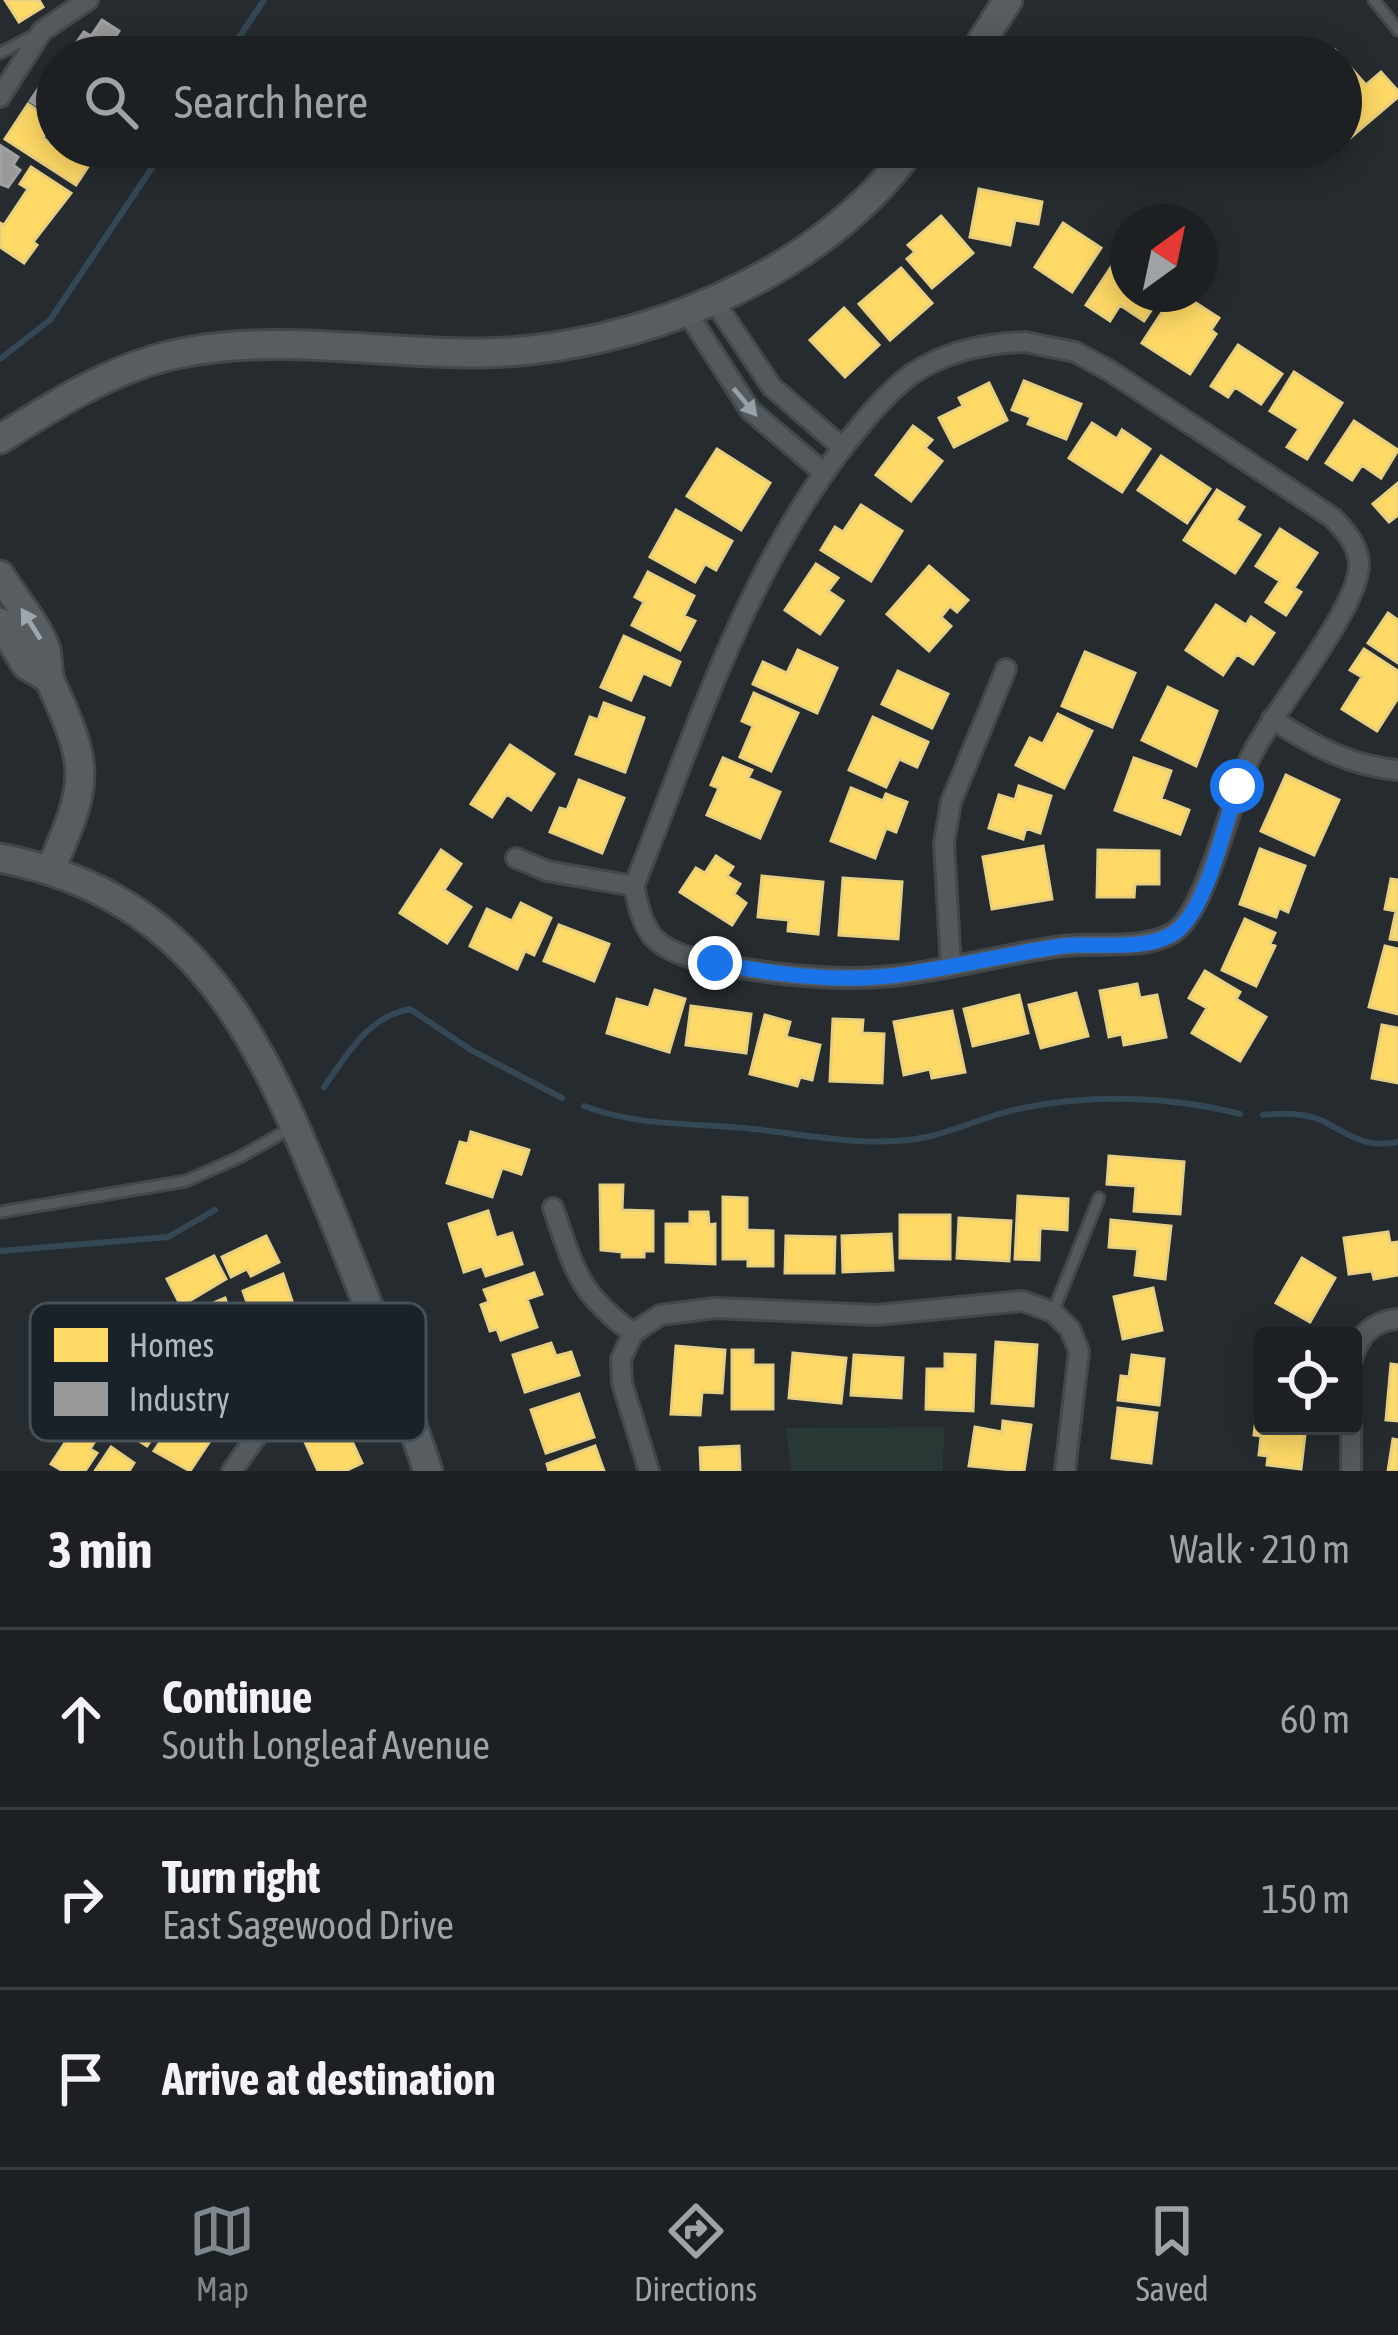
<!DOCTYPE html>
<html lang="en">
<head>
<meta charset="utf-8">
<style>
  body { margin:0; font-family:"Asap Condensed",sans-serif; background:#292d2f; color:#f1f3f6 }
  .controls { position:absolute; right:36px; bottom:36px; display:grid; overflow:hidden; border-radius:12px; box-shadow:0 6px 30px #0003 }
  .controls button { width:108px; height:108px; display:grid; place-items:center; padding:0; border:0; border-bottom:3px solid #3a3e40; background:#1c2022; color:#f1f3f6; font:60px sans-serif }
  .compass { position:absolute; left:1110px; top:204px; width:108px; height:108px; border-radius:50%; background:#1c2022; box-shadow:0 6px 30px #0003; rotate:33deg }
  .stop { position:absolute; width:36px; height:36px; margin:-27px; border:9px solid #1a73e8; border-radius:50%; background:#fff }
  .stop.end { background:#1a73e8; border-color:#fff; box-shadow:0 3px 12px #0008 }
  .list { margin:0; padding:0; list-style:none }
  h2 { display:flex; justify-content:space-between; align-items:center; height:156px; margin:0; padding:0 48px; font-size:51px }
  h2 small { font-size:39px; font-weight:400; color:#a0a3a5 }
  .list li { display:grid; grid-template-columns:78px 1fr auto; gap:36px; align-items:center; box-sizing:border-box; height:180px; padding:0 48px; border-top:3px solid #3a3e40 }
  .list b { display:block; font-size:45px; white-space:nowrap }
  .list p { margin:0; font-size:39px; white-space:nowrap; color:#a0a3a5 }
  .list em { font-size:39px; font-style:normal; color:#a0a3a5 }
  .icon { flex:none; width:66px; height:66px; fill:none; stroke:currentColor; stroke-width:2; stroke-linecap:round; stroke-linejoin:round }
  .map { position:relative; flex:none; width:1398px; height:1471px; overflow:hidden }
  .search { position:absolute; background:#1c2022; box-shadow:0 6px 30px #0003; left:36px; right:36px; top:36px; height:132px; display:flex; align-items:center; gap:30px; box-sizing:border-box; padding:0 42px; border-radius:66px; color:#a0a3a5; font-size:45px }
  .sheet { height:696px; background:#1c2022 }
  nav { display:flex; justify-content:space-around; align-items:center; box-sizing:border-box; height:168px; border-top:3px solid #3a3e40; background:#1c2022; font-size:33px; color:#a0a3a5 }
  nav a { display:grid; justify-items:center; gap:6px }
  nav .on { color:#7e878d }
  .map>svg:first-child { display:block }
  .green { fill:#283935 }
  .homes { fill:#ffd966; stroke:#e7cf81; stroke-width:3 }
  .industry { fill:#999; stroke:#9fa2a5; stroke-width:3 }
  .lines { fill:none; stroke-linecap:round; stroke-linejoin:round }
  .stream { stroke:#344754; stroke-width:6 }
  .lane-casing { stroke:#424749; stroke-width:15 }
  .street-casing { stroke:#424749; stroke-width:24 }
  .secondary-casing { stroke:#424749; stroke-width:33 }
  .lane { stroke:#54595d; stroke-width:9 }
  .street { stroke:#54595d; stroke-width:18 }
  .secondary { stroke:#585d62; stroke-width:27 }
  .oneway { fill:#98a0a7 }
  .oneway2 { fill:#9da6ad }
  .route { stroke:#1a73e8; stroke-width:15 }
  .key { fill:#192228; stroke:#464f56; stroke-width:3 }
  .key-label { font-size:33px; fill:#aeb8c0 }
</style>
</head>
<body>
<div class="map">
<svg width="1398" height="1471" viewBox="0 0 1398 1471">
  <rect width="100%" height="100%" fill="#252b2e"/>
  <path class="green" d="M 944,1427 L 943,1471 L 791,1471 L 786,1428 Z"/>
  <path class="homes" d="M 5,0 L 39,0 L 43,7 L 19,22 Z
    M 1335,50 L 1366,85 L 1381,72 L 1398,91 L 1398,97 L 1350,138 L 1341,128 L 1341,57 L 1326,57 Z
    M 28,104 L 46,116 L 40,125 L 48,130 L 43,138 L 52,144 L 57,136 L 57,147 L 101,147 L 76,185 L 5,139 Z
    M 31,167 L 71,193 L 33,242 L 37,245 L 24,263 L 0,247 L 0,223 L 4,225 L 28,189 L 20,184 Z
    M 979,189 L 1042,202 L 1038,224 L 1015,220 L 1010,245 L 970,237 Z
    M 941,216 L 973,253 L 932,288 L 907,259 L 915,252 L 908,245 Z
    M 1063,223 L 1101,248 L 1072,292 L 1035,267 Z
    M 1117,258 L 1128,265 L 1128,294 L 1162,294 L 1144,321 L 1120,305 L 1110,321 L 1086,305 Z
    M 901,268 L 932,303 L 890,340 L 859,304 Z
    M 1174,294 L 1182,294 L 1219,318 L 1211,330 L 1216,334 L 1190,374 L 1142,343 Z
    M 844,308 L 879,345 L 845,377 L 810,340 Z
    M 1238,345 L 1282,374 L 1261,404 L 1235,387 L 1228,397 L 1211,386 Z
    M 1294,372 L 1342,403 L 1307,459 L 1287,447 L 1299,429 L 1270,411 Z
    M 1024,381 L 1081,404 L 1066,439 L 1028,424 L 1031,417 L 1012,410 Z
    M 989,383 L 1007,420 L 954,447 L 939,418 L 963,406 L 959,398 Z
    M 1354,421 L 1398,450 L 1381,478 L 1362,465 L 1352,480 L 1326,463 Z
    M 1092,423 L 1117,439 L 1122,430 L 1150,449 L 1122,492 L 1069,458 Z
    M 913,426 L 932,440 L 925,448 L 942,461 L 911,501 L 876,475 Z
    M 717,449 L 770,483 L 741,530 L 687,496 Z
    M 1161,456 L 1210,489 L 1187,523 L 1138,490 Z
    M 1398,483 L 1398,515 L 1389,522 L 1373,504 Z
    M 1217,490 L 1244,507 L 1236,520 L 1260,535 L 1235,573 L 1184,540 Z
    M 861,505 L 902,531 L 871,581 L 821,550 L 835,527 L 843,532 Z
    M 676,510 L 732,541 L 716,570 L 705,564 L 695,582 L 650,557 Z
    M 1280,529 L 1317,553 L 1294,588 L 1301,592 L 1286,615 L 1266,602 L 1280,581 L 1256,566 Z
    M 816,564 L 838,578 L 828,591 L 843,601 L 820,634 L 785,610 Z
    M 929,566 L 968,600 L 957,612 L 950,606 L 941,617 L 951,626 L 929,651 L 887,614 Z
    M 648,572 L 694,596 L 684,616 L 695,621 L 680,650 L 632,625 L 644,602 L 635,597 Z
    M 1216,605 L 1246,625 L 1251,617 L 1274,633 L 1253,664 L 1237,654 L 1223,675 L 1186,650 Z
    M 1388,613 L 1398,620 L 1398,663 L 1368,643 Z
    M 624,636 L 680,662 L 670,685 L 643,673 L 631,700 L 601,687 Z
    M 1364,649 L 1398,671 L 1398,698 L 1377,731 L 1342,709 L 1362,677 L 1350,670 Z
    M 798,650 L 837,668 L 817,713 L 753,684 L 763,662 L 787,673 Z
    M 1085,652 L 1135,673 L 1112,727 L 1062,706 Z
    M 898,671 L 948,694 L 932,728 L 882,704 Z
    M 1168,687 L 1217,711 L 1196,766 L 1142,740 Z
    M 754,693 L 798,713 L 771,771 L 740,757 L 753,726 L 742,721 Z
    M 604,703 L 644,718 L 625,772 L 576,754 L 590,717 L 598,720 Z
    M 1058,714 L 1092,731 L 1064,788 L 1016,765 L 1030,738 L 1043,744 Z
    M 873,717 L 928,742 L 917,767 L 899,759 L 886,787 L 849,770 Z
    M 510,745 L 554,774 L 531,810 L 507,794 L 492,817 L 471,804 Z
    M 723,758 L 752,770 L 748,778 L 780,792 L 760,838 L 707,815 L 719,788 L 711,785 Z
    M 1134,758 L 1171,771 L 1161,799 L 1189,810 L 1180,834 L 1115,810 Z
    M 1286,775 L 1339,800 L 1314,855 L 1261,831 Z
    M 579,780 L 624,798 L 602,853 L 550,832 L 560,808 L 567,810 Z
    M 1019,786 L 1051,796 L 1040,833 L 1026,828 L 1023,839 L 989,828 L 999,795 L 1015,800 Z
    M 851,788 L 883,801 L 886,794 L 907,802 L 896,832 L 886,828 L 875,858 L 831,841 Z
    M 1043,846 L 1052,899 L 992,909 L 983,857 Z
    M 1260,849 L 1305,866 L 1288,912 L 1279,908 L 1276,917 L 1240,904 Z
    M 441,850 L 461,864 L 444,890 L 471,907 L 447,943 L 400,913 Z
    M 1098,850 L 1159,851 L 1159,884 L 1135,884 L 1134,897 L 1097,897 Z
    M 716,856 L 733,867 L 727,876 L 740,884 L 734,894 L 746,903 L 732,925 L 680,892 L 696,868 L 705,873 Z
    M 762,876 L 823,882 L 818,934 L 788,931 L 789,920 L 758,917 Z
    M 843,878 L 902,882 L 898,939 L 839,935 Z
    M 1391,879 L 1398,880 L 1398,940 L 1390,939 L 1396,911 L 1385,909 Z
    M 521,903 L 551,918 L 534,955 L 525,951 L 517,969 L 470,946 L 487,909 L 512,921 Z
    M 1245,919 L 1275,933 L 1270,944 L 1275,946 L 1256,986 L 1222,970 Z
    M 559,925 L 609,944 L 594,981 L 544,961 Z
    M 1385,946 L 1398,949 L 1398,1014 L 1369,1007 Z
    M 1205,971 L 1240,992 L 1236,999 L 1266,1017 L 1240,1061 L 1192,1033 L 1207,1008 L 1189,998 Z
    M 1137,984 L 1140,998 L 1157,995 L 1166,1037 L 1124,1045 L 1122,1034 L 1109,1037 L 1100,991 Z
    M 655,990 L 685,999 L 669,1052 L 607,1033 L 617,999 L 649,1008 Z
    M 1076,993 L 1088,1036 L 1041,1048 L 1029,1005 Z
    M 1019,995 L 1028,1033 L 973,1046 L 964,1009 Z
    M 691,1006 L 751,1014 L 746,1053 L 686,1045 Z
    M 952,1011 L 965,1072 L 932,1078 L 930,1069 L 904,1075 L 894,1022 Z
    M 765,1015 L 790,1022 L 786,1037 L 820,1045 L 812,1080 L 800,1077 L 797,1086 L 750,1074 Z
    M 833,1019 L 863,1020 L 862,1033 L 884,1034 L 882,1083 L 830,1081 Z
    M 1382,1025 L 1398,1028 L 1398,1083 L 1372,1078 Z
    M 471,1132 L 529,1150 L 521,1174 L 502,1168 L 492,1197 L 447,1183 L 460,1142 L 468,1144 Z
    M 1109,1156 L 1184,1162 L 1180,1214 L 1134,1211 L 1136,1186 L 1107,1184 Z
    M 600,1185 L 623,1185 L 622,1210 L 653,1211 L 653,1251 L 644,1251 L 644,1257 L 622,1257 L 622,1252 L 601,1250 Z
    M 1018,1196 L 1068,1199 L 1067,1230 L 1040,1228 L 1039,1260 L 1015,1259 Z
    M 723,1197 L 747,1198 L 747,1230 L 773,1231 L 773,1266 L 748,1266 L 748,1259 L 723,1259 Z
    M 488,1211 L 496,1238 L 512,1233 L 522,1264 L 486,1276 L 482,1266 L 464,1272 L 449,1224 Z
    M 690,1212 L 708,1212 L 709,1225 L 715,1224 L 715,1264 L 666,1262 L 666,1224 L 690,1224 Z
    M 900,1215 L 950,1215 L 950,1259 L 900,1258 Z
    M 959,1218 L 1011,1221 L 1009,1261 L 957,1258 Z
    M 1111,1220 L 1171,1226 L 1165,1279 L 1135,1275 L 1138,1249 L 1109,1247 Z
    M 1388,1232 L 1390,1243 L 1398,1242 L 1398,1275 L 1374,1279 L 1372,1271 L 1349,1274 L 1344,1238 Z
    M 891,1234 L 893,1270 L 843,1272 L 842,1236 Z
    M 266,1236 L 279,1262 L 251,1276 L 247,1269 L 231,1277 L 222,1257 Z
    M 786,1236 L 835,1237 L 834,1273 L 785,1273 Z
    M 214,1256 L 226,1279 L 181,1306 L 167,1279 Z
    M 1302,1258 L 1335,1278 L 1310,1322 L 1276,1303 Z
    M 534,1273 L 542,1294 L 527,1299 L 537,1327 L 501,1340 L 497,1329 L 490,1331 L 481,1305 L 489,1302 L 484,1290 Z
    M 283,1274 L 292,1301 L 257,1316 L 253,1306 L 249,1308 L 243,1291 Z
    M 1153,1288 L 1162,1330 L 1123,1339 L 1114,1297 Z
    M 225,1298 L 234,1325 L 199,1340 L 195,1330 L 191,1332 L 185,1315 Z
    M 996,1342 L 1037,1345 L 1033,1406 L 992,1403 Z
    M 551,1343 L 556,1356 L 571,1352 L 579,1375 L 525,1392 L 513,1355 Z
    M 676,1346 L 725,1350 L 722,1393 L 702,1392 L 700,1415 L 671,1414 Z
    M 732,1350 L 753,1350 L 753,1365 L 773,1365 L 773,1409 L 732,1409 Z
    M 793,1353 L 846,1358 L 841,1403 L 789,1398 Z
    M 945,1354 L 975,1355 L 973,1411 L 926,1409 L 927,1369 L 945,1369 Z
    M 854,1355 L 903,1358 L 901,1398 L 851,1395 Z
    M 1132,1355 L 1164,1359 L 1159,1405 L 1118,1400 L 1121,1376 L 1129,1377 Z
    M 1391,1364 L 1398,1365 L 1398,1421 L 1386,1420 Z
    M 145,1394 L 170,1411 L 147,1446 L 122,1430 Z
    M 579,1394 L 594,1437 L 546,1453 L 531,1410 Z
    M 1118,1408 L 1157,1413 L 1151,1463 L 1112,1458 Z
    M 178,1415 L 212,1438 L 190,1471 L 154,1451 Z
    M 1263,1415 L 1263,1426 L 1306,1426 L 1301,1469 L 1267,1465 L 1268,1456 L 1259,1455 L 1261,1436 L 1254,1435 L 1256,1419 L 1262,1419 Z
    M 80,1420 L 100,1433 L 90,1449 L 97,1453 L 85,1471 L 63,1471 L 51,1464 Z
    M 1003,1421 L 1031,1425 L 1024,1471 L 969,1466 L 975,1427 L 1002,1432 Z
    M 344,1424 L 362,1463 L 345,1471 L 318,1471 L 305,1442 Z
    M 1393,1439 L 1398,1440 L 1398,1471 L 1388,1471 Z
    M 595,1446 L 604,1471 L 549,1471 L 547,1464 Z
    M 739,1446 L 740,1471 L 701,1471 L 700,1448 Z
    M 111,1447 L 134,1463 L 129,1471 L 95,1471 Z"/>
  <path class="industry" d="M 102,20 L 119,31 L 103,56 L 95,52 L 92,57 L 76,54 L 72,49 L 84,32 L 91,36 Z
    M 53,67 L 57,68 L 57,106 L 54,103 L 48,112 L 30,101 Z
    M 1,146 L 18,157 L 13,165 L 20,170 L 8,187 L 0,184 Z"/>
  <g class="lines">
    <path class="stream" d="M 226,57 L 264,0
      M 0,359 L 50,320 L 166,147
      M 324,1087 C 348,1054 367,1017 410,1009 L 471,1050 L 562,1098
      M 584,1106 C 636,1126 690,1123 745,1128 C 803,1134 869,1149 927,1137 C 959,1130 990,1114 1023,1108 C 1093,1094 1171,1096 1240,1114
      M 1263,1115 C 1281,1113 1305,1113 1323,1121 C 1350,1135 1366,1149 1398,1142
      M 0,1251 L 168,1237 L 215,1210"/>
    <g class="lane-casing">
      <path id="lane" d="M 1374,0 L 1398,30
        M 0,53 L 33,36
        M 0,1212 L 186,1181 L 240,1157 L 291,1128
        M 1053,1312 L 1099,1198"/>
    </g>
    <g class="street-casing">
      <path id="street" d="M 0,97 L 42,31 L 88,0
        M 714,301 L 772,387 L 843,448
        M 687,312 L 750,410 L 824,473
        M 1025,342 L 1075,352 L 1110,371 L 1333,518 C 1345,531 1358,544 1359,564 C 1360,607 1274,710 1252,754 C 1231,795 1206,916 1171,934 C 1141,950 1097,942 1063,946 C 1006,953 950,970 892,976 C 837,981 783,976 729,966 C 705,961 670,956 653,937 C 641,922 638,905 634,886 C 693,739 741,584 837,455 C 859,427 883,395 912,374 C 946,351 984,343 1025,342 Z
        M 1272,719 C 1313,745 1349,766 1398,770
        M 516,858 L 547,871 L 634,886
        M 951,967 L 944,843 L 951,802 L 1006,669
        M 553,1208 C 575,1270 578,1293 633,1333
        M 633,1333 L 660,1315 L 715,1308 L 877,1315 L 1022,1301 L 1053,1312 L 1070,1329 L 1079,1351 L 1065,1471
        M 633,1333 L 621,1359 L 622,1383 L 649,1471
        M 390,1357 L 304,1383 L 289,1405 L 310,1409 L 398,1380
        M 1353,1357 C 1360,1334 1373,1321 1398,1319
        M 232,1471 L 260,1431 L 289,1405
        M 1351,1471 L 1351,1426"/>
    </g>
    <g class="secondary-casing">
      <path id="secondary" d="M 972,57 L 1008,0
        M 0,439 C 54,405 109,370 172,355 C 275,332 377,354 481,353 C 634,351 822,276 912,147
        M 0,575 C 14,598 35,622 45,647 C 49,658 46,671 51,683 C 90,768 89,782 51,868
        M 0,622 L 26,665 L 48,678
        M 0,858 C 198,897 258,1035 328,1205 C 364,1293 398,1381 428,1471"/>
    </g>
    <use href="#lane" class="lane"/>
    <use href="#street" class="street"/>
    <use href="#secondary" class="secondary"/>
  </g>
  <defs><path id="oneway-solid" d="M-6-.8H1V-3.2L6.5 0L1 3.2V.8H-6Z" transform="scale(3)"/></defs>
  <use class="oneway" href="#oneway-solid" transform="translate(745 402) rotate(50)"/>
  <use class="oneway2" href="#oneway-solid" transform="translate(31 624) rotate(-122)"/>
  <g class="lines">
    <path class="route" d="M 715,963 C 775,974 836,983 898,975 C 953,968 1007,954 1062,946 C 1096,942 1151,953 1178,930 C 1209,903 1224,826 1237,786"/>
  </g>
  <rect x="30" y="1303" width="396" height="138" rx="18" class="key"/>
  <rect x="54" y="1328" width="54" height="34" fill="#ffd966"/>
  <rect x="54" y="1382" width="54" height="34" fill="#999"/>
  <g class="key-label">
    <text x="129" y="1357">Homes</text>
    <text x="129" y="1411">Industry</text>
  </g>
</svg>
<div class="controls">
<button><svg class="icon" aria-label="locate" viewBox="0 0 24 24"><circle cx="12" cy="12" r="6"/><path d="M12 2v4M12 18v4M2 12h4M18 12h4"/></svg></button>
</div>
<svg class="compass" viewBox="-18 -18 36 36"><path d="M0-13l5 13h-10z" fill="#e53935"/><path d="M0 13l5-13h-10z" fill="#a0a3a5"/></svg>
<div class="stop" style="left:1237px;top:786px"></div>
<div class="stop end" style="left:715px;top:963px"></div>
<div class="search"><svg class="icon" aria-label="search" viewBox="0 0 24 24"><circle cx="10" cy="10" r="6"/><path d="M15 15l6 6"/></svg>Search here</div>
</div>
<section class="sheet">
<h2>3 min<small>Walk · 210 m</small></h2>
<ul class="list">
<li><svg class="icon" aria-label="ahead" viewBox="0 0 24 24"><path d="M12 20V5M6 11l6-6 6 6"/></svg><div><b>Continue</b><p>South Longleaf Avenue</p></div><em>60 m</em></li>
<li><svg class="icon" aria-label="right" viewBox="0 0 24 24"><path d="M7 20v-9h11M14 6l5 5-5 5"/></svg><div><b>Turn right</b><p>East Sagewood Drive</p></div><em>150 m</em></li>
<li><svg class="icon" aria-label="arrive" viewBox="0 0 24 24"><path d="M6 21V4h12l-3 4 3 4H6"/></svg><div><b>Arrive at destination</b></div></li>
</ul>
</section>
<nav>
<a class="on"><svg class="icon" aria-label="map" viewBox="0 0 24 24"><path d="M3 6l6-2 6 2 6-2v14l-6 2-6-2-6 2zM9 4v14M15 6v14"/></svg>Map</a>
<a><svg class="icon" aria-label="directions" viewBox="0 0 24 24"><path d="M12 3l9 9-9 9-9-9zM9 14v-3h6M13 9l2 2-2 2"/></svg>Directions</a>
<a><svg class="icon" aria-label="saved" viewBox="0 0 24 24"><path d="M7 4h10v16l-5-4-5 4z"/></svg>Saved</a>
</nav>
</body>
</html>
